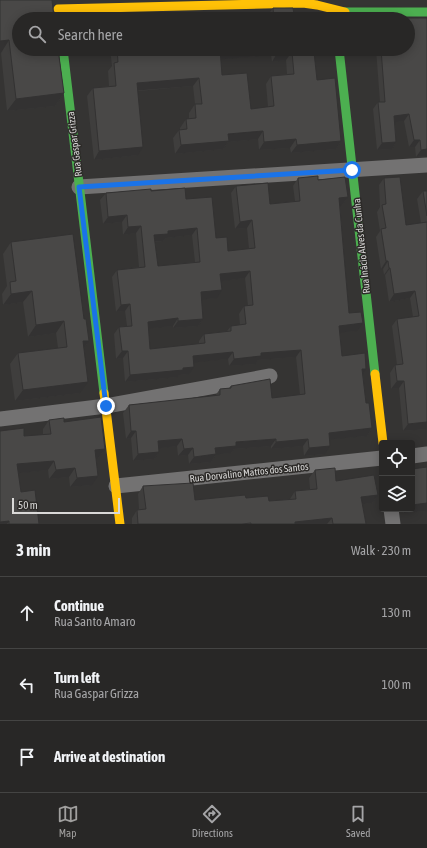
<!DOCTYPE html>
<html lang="en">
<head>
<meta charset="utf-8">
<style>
  body { margin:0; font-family:"Asap Condensed",sans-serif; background:#302f2e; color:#f1f3f6 }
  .controls { position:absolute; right:12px; bottom:12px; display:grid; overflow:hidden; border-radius:4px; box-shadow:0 2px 10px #0003 }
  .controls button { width:36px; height:36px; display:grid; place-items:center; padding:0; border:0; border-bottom:1px solid #444443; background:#282726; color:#f1f3f6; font:20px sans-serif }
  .scale { position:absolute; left:12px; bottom:10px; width:108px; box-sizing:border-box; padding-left:4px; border:2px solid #dad9d8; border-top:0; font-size:11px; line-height:14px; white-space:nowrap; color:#dad9d8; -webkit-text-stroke:3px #2c2a28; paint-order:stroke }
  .stop { position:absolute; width:12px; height:12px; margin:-9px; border:3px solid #1a73e8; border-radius:50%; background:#fff }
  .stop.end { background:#1a73e8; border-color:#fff; box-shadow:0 1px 4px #0008 }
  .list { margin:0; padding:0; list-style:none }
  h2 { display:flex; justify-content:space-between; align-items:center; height:52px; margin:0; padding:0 16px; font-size:17px }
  h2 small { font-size:13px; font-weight:400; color:#a5a5a7 }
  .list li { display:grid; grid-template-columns:26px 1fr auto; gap:12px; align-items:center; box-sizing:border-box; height:72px; padding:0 16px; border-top:1px solid #444443 }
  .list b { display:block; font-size:15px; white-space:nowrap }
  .list p { margin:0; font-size:13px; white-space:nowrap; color:#a5a5a7 }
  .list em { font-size:13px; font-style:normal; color:#a5a5a7 }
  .icon { flex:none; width:22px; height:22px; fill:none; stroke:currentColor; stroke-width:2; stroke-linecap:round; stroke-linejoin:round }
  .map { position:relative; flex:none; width:427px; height:524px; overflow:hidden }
  .search { position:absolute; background:#282726; box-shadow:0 2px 10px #0003; left:12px; right:12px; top:12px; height:44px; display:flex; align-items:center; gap:10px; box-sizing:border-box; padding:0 14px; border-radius:22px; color:#a5a5a7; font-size:15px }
  .sheet { height:268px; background:#282726 }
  nav { display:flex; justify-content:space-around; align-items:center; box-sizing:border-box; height:56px; border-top:1px solid #444443; background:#282726; font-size:11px; color:#a5a5a7 }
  nav a { display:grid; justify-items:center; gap:2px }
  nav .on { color:#a09f9e }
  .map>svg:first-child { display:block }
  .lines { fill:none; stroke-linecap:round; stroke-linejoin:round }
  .street { stroke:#737272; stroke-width:15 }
  .fast { stroke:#4caf50; stroke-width:9 }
  .slow { stroke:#ffc107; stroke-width:9 }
  .wall { fill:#3f3e3d; fill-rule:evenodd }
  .shaded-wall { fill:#333232 }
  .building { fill:#494847; stroke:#333232; fill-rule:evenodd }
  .route { stroke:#1a73e8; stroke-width:5 }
  .labels { text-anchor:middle; stroke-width:3; stroke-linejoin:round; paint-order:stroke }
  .street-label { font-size:10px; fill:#dad9d8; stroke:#2c2a28 }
</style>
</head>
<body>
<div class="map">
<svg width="427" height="524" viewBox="0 0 427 524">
  <rect width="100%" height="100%" fill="#353433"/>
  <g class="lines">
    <path class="street" d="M 79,187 L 427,165
      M 0,419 L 106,406 L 270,376
      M 412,456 L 427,454
      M 116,486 L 382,458
      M 391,509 L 393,524"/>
    <path class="fast" d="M 345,12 L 427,12
      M 63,49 L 104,393
      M 339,49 L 375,374"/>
    <path class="slow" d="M 58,9 L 303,3 L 317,5 L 345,12
      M 375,374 L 383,443
      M 104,393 L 120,524"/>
  </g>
  <path class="wall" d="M 0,0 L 64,93 L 55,106 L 7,111 L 1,53 L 0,53 Z
    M 273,8 L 294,15 L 324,19 L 267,19 L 267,16 Z
    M 366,18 L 427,18 L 427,156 L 416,157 L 415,147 L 409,147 L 404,121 L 395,122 L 396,142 L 392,149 L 377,150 L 373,109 L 378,102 L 380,102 L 376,49 L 408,49 L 408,19 L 365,19 Z
    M 110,49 L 309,49 L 317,80 L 341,141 L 336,149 L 291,153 L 290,148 L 259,150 L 258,139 L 228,142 L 223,149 L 175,154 L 173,138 L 179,130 L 180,130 L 180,128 L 186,119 L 189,119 L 189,113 L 195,104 L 193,86 L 138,91 L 138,155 L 94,160 L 87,96 L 93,88 L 109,86 L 108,71 L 112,66 ZM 271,55 L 272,62 L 286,60 L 287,74 L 271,76 L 266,84 L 268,107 L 251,109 L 222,75 L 220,59 Z
    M 298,178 L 318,180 L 348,197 L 342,205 L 340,205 L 349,313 L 357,331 L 340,332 L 342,356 L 363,374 L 366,403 L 372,428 L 367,436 L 329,439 L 325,454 L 304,456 L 303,446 L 271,449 L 271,446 L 234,449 L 231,453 L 216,454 L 211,462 L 189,464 L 188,455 L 178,456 L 177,446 L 159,448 L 159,452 L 154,459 L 133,461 L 131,438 L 126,439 L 123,413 L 129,405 L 215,396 L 220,389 L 229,388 L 231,386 L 272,398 L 300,395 L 296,357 L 258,360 L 256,364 L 229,366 L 228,359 L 193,362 L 189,374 L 179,375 L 178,377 L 125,382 L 123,358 L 116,359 L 114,334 L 119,327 L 127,326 L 125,311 L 116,312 L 112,277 L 117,270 L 139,267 L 136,233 L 123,235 L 122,222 L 103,224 L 100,200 L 106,193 L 151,191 L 186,199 L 216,238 L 228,251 L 249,249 L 247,228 L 235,229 L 231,193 L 236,186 L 270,204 L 295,201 L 293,186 ZM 192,235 L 195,262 L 158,266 L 155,242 L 163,241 L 166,238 ZM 245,278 L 248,306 L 244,306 L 239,314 L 240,325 L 231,326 L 227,331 L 204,334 L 199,341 L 199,344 L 150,349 L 148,328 L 173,326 L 173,328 L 198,326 L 203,319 L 201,299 L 217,298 L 221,281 Z
    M 384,178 L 406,225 L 421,223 L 417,199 L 423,191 L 427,191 L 427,431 L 427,429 L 403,431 L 399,388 L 391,389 L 390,373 L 395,365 L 397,365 L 392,326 L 397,319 L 413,317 L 410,298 L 389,302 L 385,275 L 384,275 L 383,269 L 381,269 L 376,237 L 380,231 L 377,212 L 380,207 L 379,185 Z
    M 11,242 L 84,319 L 89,341 L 84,348 L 80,393 L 15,401 L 10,364 L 18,353 L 58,348 L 56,333 L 28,337 L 23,302 L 3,305 L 2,294 L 7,286 L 3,254 Z
    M 49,420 L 64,422 L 105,449 L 98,458 L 96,458 L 92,485 L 70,487 L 69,477 L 49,479 L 48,470 L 18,473 L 21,492 L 39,524 L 0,524 L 24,436 L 43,435 L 43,429 Z
    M 315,470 L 336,481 L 378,495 L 372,503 L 362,504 L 366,524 L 132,524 L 132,518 L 137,510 L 139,509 L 138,494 L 143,486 L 195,500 L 246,498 L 269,501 L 290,499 L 295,491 L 310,489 L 309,478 Z
    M 402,509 L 412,509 L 427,511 L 403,513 Z"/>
  <path class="shaded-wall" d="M 9,40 L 1,53 L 0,53 L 0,41 Z
    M 248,49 L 275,49 L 271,55 L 214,60 L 220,52 Z
    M 292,52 L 286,60 L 272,62 L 277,53 Z
    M 199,78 L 193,86 L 131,91 L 137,83 Z
    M 64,93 L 55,106 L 7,111 L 16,99 Z
    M 409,114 L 404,121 L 389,123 L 394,116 Z
    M 263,131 L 258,139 L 228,142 L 223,149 L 175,154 L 181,145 L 228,134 Z
    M 296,139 L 290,148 L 259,150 L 264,142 Z
    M 414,140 L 420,140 L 415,147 L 409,147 Z
    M 341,141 L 336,149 L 291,153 L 297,145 Z
    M 396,142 L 392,149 L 377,150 L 382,143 Z
    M 143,147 L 138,155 L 94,160 L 99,151 Z
    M 427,149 L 427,156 L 416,157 L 421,150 Z
    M 348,197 L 342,205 L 334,206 L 339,198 Z
    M 127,215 L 122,222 L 103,224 L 108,217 Z
    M 252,220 L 247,228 L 235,229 L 240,222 Z
    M 141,226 L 136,233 L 123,235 L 128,227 Z
    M 197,228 L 192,235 L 166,238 L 163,241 L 149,242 L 154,235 L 168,231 Z
    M 386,261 L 388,261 L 383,269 L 381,269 Z
    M 389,268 L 390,268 L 385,275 L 384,275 Z
    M 250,271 L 245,278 L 215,282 L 220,274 Z
    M 222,290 L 217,298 L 196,300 L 201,292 Z
    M 32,291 L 23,302 L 3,305 L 11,294 Z
    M 415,291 L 410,298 L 389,302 L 394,294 Z
    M 130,304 L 125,311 L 116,312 L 121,305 Z
    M 178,318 L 173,326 L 142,329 L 148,322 Z
    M 203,319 L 198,326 L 173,328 L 178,321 Z
    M 64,321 L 56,333 L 28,337 L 36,325 Z
    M 363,323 L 357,331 L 334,333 L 339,326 Z
    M 83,341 L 89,341 L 81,352 Z
    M 301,350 L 296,357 L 258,360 L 256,364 L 229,366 L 234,359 L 261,353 Z
    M 122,351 L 128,351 L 123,358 L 116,359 Z
    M 233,352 L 228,359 L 188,363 L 193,356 Z
    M 194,367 L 189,374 L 179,375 L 178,377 L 125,382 L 130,375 Z
    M 362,369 L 366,369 L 361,376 Z
    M 397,381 L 404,381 L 399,388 L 391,389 Z
    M 88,382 L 80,393 L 15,401 L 23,390 Z
    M 427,422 L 427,429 L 403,431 L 408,424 Z
    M 372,428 L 367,436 L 323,440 L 329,433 Z
    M 131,431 L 136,431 L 131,438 L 126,439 Z
    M 182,439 L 177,446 L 153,449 L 158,441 Z
    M 276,439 L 271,446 L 234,449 L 231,453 L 210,455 L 215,448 L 236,442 Z
    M 308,439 L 303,446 L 271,449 L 276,442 Z
    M 330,446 L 325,454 L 304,456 L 309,448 Z
    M 193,448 L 188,455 L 178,456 L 184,449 Z
    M 105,449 L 98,458 L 89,459 L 95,450 Z
    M 159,452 L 154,459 L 133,461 L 138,454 Z
    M 216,454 L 211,462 L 189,464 L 194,457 Z
    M 54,461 L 48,470 L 11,474 L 17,464 Z
    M 75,468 L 69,477 L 49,479 L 56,470 Z
    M 98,476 L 92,485 L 70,487 L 77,478 Z
    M 378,495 L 372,503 L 356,505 L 361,497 Z
    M 427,503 L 427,511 L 403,513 L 406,509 L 412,509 L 412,505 Z
    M 332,518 L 327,524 L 293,524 L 295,522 Z
    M 9,521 L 7,524 L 0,524 L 0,522 Z"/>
  <path class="building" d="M 0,0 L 52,0 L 54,19 L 19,19 L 19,49 L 58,49 L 64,93 L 16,99 L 9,40 L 0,41 Z
    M 273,8 L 293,8 L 294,15 L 323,12 L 324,19 L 274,19 Z
    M 114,14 L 114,17 L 138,14 L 139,19 L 86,19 L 85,17 Z
    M 239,15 L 240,19 L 217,19 L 217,17 Z
    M 366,18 L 427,18 L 427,149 L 421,150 L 420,140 L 414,140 L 409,114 L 394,116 L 396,142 L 382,143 L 378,102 L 385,102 L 381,49 L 408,49 L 408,19 L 366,19 Z
    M 117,49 L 220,49 L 222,75 L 247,73 L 251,109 L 274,106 L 271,76 L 294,74 L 292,52 L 277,53 L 277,49 L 309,49 L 310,52 L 314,52 L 317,80 L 335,78 L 341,141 L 297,145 L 296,139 L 264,142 L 263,131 L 228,134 L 229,141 L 181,145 L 179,130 L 187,129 L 186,119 L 196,118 L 195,104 L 202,104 L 199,78 L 137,83 L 143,147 L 99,151 L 93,88 L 116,86 L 114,63 L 118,62 Z
    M 220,49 L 248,49 L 220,52 Z
    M 318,176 L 318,180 L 345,177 L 348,197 L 339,198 L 349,313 L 361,312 L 363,323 L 339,326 L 342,356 L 365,353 L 366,369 L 362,369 L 366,403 L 369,403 L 372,428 L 329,433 L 330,446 L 309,448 L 308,439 L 276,442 L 276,439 L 236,442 L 236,446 L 215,448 L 216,454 L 194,457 L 193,448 L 184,449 L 182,439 L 158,441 L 159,452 L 138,454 L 136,431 L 131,431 L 129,405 L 220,395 L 220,389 L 231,388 L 231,386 L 270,379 L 272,398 L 305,394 L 301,350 L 261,353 L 261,356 L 234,359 L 233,352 L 193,356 L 194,367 L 183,368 L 183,370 L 130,375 L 128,351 L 122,351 L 119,327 L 132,326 L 130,304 L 121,305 L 117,270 L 145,267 L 141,226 L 128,227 L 127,215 L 108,217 L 106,193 L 151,189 L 151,191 L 185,188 L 186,199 L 212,197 L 216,238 L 227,237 L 228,251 L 255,248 L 252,220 L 240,222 L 236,186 L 268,183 L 270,204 L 300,201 L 298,178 ZM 197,228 L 200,262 L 158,266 L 154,235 L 168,234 L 168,231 ZM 250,271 L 253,305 L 244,306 L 246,324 L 231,326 L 231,331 L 204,334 L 205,343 L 150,349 L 148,322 L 178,318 L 178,321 L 203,319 L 201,292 L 222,290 L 220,274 Z
    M 400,177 L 406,225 L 427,222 L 427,422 L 408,424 L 404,381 L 397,381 L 395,365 L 403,364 L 397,319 L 419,316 L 415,291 L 394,294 L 390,268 L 389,268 L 388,261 L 386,261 L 381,229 L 386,228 L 382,205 L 386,204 L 384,178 Z
    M 423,191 L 427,191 L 427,216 Z
    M 73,234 L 84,319 L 86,319 L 89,341 L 83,341 L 88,382 L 23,390 L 18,353 L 67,347 L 64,321 L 36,325 L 32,291 L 11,294 L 10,282 L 16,281 L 11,242 Z
    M 101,417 L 105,449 L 95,450 L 98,476 L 77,478 L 75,468 L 56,470 L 54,461 L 17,464 L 21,492 L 35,490 L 39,524 L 9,524 L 9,521 L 0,522 L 0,431 L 24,428 L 24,436 L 51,434 L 49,420 L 64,418 L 64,422 Z
    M 427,467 L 427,503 L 412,505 L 412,469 Z
    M 335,468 L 336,481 L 374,475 L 378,495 L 361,497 L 366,524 L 333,524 L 332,518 L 295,522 L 295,524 L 251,524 L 251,523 L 242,524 L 138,524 L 137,510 L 146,509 L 143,486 L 193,483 L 195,500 L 245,495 L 246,498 L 268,496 L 269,501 L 296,499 L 295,491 L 317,489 L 315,470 Z"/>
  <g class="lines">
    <path class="route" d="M 106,406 L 79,187 L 352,170"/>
  </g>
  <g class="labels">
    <g class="street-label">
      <text transform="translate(74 144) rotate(-97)" y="4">Rua Gaspar Grizza</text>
      <text transform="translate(361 246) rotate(-96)" y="4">Rua Inácio Alves da Cunha</text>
      <text transform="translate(249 472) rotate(-6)" y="4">Rua Dorvalino Mattos dos Santos</text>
    </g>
  </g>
</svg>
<div class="controls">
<button><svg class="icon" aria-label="locate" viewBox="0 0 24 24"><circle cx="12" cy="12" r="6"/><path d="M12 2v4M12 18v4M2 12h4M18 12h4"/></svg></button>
<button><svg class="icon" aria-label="layers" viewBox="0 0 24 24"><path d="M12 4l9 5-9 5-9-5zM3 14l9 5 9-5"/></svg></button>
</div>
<div class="scale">50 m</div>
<div class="stop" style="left:352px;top:170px"></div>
<div class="stop end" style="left:106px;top:406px"></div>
<div class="search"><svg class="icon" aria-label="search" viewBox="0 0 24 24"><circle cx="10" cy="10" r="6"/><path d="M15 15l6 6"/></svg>Search here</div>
</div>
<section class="sheet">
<h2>3 min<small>Walk · 230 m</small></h2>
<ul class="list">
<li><svg class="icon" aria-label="ahead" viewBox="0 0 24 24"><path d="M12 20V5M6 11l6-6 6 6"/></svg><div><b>Continue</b><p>Rua Santo Amaro</p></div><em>130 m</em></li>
<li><svg class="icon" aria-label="left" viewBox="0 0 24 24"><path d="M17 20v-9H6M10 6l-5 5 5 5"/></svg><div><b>Turn left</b><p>Rua Gaspar Grizza</p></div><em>100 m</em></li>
<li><svg class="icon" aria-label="arrive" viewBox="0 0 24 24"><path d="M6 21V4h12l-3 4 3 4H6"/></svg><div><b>Arrive at destination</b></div></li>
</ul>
</section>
<nav>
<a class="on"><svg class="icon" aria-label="map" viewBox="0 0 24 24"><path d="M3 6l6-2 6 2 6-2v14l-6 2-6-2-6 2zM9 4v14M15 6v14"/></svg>Map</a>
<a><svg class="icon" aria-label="directions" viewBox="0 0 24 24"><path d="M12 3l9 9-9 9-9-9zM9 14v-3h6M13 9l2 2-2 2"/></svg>Directions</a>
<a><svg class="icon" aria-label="saved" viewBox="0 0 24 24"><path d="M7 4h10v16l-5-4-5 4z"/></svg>Saved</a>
</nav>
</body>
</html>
